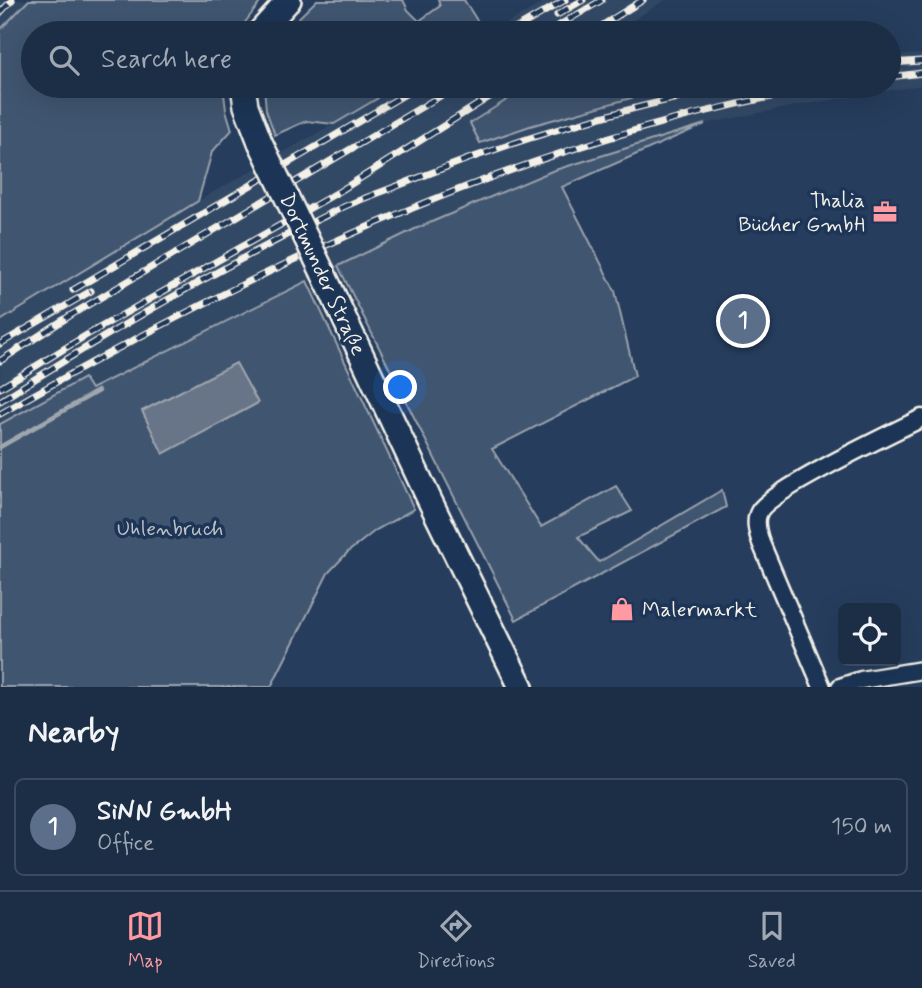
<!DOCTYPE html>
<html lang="en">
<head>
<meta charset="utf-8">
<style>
  body { margin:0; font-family:Mynerve,sans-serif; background:#25364d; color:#f1f3f6 }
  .controls { position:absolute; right:21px; bottom:21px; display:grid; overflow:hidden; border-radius:10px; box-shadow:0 7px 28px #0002 }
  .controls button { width:63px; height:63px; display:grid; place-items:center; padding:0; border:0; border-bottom:2px solid #3a4a5f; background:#1c2e46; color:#f1f3f6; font:35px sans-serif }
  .you { position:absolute; left:401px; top:388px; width:24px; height:24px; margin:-18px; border:5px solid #fff; border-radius:50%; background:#1a73e8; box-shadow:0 0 0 10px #1a73e833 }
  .badge { display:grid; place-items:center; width:46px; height:46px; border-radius:50%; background:#ff9aa2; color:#fff; font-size:23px; font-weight:700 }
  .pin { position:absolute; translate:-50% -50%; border:4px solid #fff; box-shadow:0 2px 7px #0006 }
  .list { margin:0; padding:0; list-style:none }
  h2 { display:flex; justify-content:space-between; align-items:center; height:91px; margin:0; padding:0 28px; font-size:30px }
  h2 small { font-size:23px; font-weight:400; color:#a0a8b3 }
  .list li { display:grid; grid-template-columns:46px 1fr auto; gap:21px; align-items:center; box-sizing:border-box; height:98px; margin:0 14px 14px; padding:0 14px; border:2px solid #3a4a5f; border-radius:10px }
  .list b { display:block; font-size:26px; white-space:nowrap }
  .list p { margin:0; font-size:23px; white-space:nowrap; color:#a0a8b3 }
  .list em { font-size:23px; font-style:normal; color:#a0a8b3 }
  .icon { flex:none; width:38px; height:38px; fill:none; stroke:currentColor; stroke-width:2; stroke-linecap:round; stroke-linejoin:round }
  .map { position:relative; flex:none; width:922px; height:687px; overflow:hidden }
  .search { position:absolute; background:#1c2e46; box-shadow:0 7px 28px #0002; left:21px; right:21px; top:21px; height:77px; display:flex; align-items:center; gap:18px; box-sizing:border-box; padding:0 24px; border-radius:38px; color:#a0a8b3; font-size:26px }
  .sheet { height:203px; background:#1c2e46 }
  nav { display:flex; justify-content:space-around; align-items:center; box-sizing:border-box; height:98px; border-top:2px solid #3a4a5f; background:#1c2e46; font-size:19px; color:#a0a8b3 }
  nav a { display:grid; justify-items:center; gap:4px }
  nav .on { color:#ff9aa2 }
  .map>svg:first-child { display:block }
  .built { fill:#334966 }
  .green { fill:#40546f; stroke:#9aa2ac; stroke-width:2 }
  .water { fill:#677588; stroke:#9fa7ae; stroke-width:2 }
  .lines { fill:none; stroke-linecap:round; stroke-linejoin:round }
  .stream { stroke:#9fa7ae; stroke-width:4.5 }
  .street-casing { stroke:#f4f1e8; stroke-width:21 }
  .secondary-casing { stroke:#f4f1e8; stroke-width:28 }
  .street { stroke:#1d3557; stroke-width:16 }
  .secondary { stroke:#1d3557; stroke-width:23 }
  .rail-casing { stroke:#f4f1e8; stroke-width:7 }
  .rail { stroke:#1d3557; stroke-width:4.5; stroke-dasharray:13; stroke-linecap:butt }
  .secondary-bridge-casing { stroke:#f4f1e8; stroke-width:28; stroke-linecap:butt }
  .secondary-bridge { stroke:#1d3557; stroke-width:23 }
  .labels { text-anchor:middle; stroke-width:7; stroke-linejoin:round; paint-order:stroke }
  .poi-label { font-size:21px; fill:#f4f1e8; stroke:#1d3557; text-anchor:end }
  .street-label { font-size:21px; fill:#f4f1e8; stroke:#1d3557 }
  .park-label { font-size:21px; fill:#bec2c4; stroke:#1d3557 }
</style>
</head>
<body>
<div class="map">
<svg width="922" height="687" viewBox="0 0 922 687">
  <rect width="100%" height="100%" fill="#263d5d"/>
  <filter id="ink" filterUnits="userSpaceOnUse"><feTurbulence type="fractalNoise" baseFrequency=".0143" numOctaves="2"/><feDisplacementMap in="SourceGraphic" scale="14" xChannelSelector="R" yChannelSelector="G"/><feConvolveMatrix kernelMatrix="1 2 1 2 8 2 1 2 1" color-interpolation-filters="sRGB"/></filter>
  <g filter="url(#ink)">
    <path class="built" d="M 0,0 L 29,0 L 0,30 Z
      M 547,0 L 665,0 L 613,33 L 491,33 Z
      M 922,54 L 922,85 L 800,105 L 705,124 L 552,171 L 415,229 L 110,379 L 0,441 L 0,321 L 198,201 L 400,86 L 529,86 L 470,123 L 481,143 L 530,126 L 653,92 L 684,86 L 889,86 L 889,56 Z"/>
    <path class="green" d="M 29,0 L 262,0 L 237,33 L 33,33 L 33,86 L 223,86 L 226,110 L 232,130 L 212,152 L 198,201 L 0,321 L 0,30 Z
      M 317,0 L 403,0 L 408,10 L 419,21 L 440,6 L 438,0 L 464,0 L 485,33 L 283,33 Z
      M 264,86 L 386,86 L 382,89 L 378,98 L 334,124 L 306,121 L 275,135 L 266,110 Z
      M 529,86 L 649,86 L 653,92 L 530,126 L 480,143 L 470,123 Z
      M 705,124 L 562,187 L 615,291 L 635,376 L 492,449 L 541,527 L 616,486 L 632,511 L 578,537 L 599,562 L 722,490 L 726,507 L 516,620 L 338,266 L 415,229 L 552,171 Z
      M 307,281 L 414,509 L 376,530 L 348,552 L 328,573 L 271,687 L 0,687 L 0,424 L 84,378 L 91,389 Z"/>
    <path class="water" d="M 236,363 L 258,403 L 163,454 L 142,411 Z"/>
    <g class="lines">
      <path class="stream" d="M 0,447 L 98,391"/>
      <g class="street-casing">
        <path id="street" d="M 822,687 L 761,543 C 758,534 754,521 759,512 C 769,491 894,432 922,418
          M 840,687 L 861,680 L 922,670"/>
      </g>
      <g class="secondary-casing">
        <path id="secondary" d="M 259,33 L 289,0
          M 243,86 L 246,106 L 260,142
          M 323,273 L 430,501 L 521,687"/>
      </g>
      <use href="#street" class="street"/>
      <use href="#secondary" class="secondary"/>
      <g class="rail-casing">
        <path id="rail" d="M 0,13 L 12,0
          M 557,15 L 583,0
          M 508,33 L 565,0
          M 546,33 L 602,0
          M 590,33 L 643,0
          M 889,63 L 922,61
          M 889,77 L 922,73
          M 73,290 L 419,86
          M 0,344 L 91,291
          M 0,361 L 71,315 L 457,86
          M 0,388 L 85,336 L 340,191 L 507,86
          M 0,401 C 108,332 226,264 341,208 C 365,197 391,189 415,179 C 519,138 625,107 735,86
          M 0,414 C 258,266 536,134 831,86"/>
      </g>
      <use href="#rail" class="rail"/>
      <g class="secondary-bridge-casing">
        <path id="secondary-bridge" d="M 260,142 L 323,273"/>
      </g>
      <use href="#secondary-bridge" class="secondary-bridge"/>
    </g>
  </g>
  <defs>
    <g id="office-bare" transform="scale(1.89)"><path d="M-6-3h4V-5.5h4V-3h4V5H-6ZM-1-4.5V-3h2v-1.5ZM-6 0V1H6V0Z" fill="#ff9aa2" stroke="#1d3557" stroke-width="2.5" paint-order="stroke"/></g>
    <g id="shop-bare" transform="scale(1.89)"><path d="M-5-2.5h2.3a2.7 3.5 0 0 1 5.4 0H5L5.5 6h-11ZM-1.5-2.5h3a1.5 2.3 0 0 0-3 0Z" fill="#ff9aa2" stroke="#1d3557" stroke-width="2.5" paint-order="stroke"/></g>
  </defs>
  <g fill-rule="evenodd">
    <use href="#office-bare" x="885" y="212"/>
    <use href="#shop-bare" x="622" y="609"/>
  </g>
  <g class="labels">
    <g class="poi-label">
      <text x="865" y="207">Thalia<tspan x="865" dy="24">Bücher GmbH</tspan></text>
      <text x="642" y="616" text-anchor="start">Malermarkt</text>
    </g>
    <g class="street-label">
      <text transform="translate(323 274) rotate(65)" y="7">Dortmunder Straße</text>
    </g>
    <g class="park-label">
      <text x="170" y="535">Uhlenbruch</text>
    </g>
  </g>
</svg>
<div class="controls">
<button><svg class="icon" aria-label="locate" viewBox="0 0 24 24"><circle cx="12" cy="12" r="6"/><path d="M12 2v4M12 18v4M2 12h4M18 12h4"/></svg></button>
</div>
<div class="you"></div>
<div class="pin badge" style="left:743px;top:321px;background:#5c6f8a">1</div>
<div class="search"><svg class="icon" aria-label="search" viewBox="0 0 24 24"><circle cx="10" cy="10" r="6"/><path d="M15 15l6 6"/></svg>Search here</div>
</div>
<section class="sheet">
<h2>Nearby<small></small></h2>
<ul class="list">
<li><span class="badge" style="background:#5c6f8a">1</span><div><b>SiNN GmbH</b><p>Office</p></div><em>150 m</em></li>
</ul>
</section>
<nav>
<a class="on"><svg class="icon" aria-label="map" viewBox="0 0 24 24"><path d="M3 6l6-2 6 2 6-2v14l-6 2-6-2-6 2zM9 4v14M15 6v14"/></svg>Map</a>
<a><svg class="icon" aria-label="directions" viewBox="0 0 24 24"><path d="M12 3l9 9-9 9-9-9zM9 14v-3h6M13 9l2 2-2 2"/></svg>Directions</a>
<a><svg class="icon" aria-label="saved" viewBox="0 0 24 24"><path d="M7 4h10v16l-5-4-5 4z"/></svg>Saved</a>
</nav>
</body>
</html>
